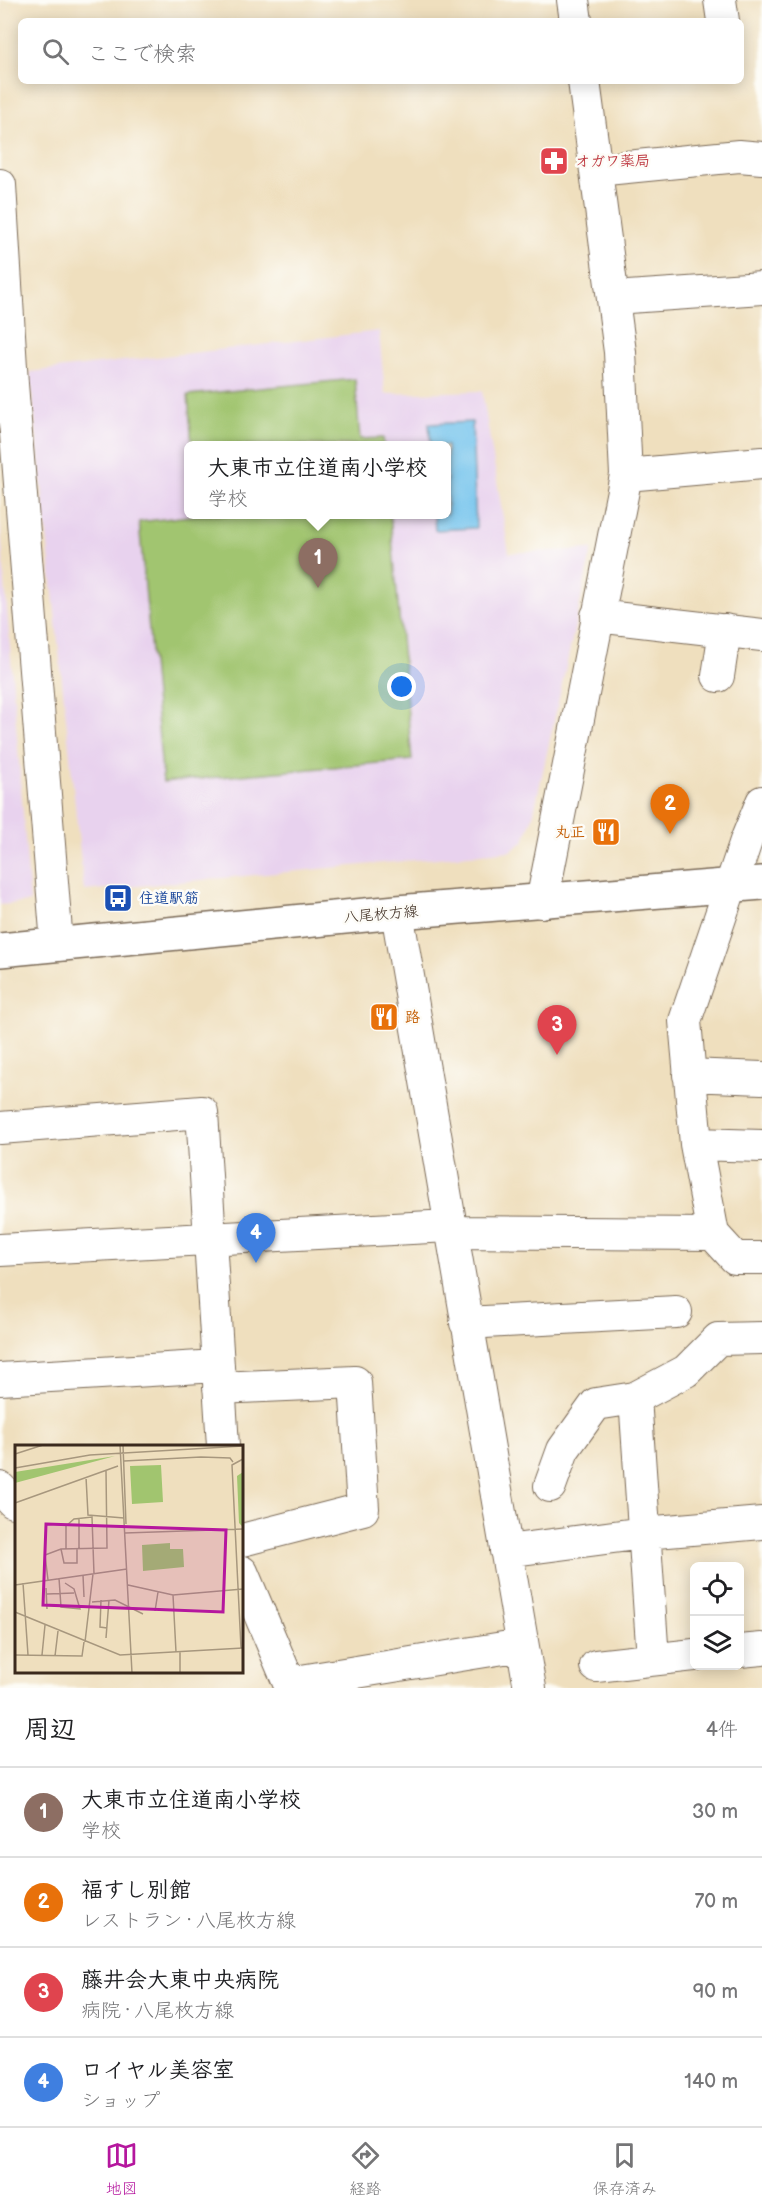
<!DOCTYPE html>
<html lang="ja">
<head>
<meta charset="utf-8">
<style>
  body { margin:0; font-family:"Balsamiq Sans","Klee One",sans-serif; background:#f6f6f6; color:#202124 }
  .controls { position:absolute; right:18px; bottom:18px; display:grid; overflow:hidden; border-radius:9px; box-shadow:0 3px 15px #0003 }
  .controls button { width:54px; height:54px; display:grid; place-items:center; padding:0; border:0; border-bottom:2px solid #e0e0e0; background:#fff; color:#202124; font:30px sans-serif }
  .you { position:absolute; left:402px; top:687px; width:21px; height:21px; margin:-15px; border:4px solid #fff; border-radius:50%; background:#1a73e8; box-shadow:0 0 0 9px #1a73e833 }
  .badge { display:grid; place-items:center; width:39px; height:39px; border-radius:50%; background:#b5179e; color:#fff; font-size:20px; font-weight:700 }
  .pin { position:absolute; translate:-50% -50px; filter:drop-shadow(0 2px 3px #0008) }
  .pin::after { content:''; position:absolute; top:32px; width:21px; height:18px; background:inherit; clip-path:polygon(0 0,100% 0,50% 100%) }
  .popup { position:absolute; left:184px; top:441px; width:267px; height:78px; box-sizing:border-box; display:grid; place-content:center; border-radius:9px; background:#fff; filter:drop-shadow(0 2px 4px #0005); font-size:20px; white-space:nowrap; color:#757577 }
  .popup b { font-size:22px; color:#202124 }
  .popup::after { content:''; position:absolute; left:50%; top:100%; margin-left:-12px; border:12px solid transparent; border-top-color:#fff }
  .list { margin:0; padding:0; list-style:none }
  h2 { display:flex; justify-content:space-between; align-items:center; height:78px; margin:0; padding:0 24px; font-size:26px }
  h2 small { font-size:20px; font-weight:400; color:#757577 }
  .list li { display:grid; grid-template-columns:39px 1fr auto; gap:18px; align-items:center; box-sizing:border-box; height:90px; padding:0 24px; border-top:2px solid #e0e0e0 }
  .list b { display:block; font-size:22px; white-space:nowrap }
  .list p { margin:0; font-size:20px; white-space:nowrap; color:#757577 }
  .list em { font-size:20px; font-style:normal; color:#757577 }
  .icon { flex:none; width:33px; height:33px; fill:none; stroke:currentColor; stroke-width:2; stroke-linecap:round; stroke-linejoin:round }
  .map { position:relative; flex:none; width:762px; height:1688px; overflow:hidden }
  .search { position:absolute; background:#fff; box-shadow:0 3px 15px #0003; left:18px; right:18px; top:18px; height:66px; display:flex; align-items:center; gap:15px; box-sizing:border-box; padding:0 21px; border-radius:9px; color:#757577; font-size:22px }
  .sheet { height:438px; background:#fff }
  nav { display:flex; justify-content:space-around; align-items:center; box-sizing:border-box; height:84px; border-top:2px solid #e0e0e0; background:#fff; font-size:16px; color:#757577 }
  nav a { display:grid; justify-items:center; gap:3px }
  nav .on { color:#b5179e }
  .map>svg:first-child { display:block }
  .built { fill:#e8d2ee; fill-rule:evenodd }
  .green { fill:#a1c56f; stroke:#6e7846; stroke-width:1.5 }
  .water { fill:#71c2ed; stroke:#567686; stroke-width:1.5 }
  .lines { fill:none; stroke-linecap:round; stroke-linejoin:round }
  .minor-casing { stroke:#7a6956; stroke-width:34 }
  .major-casing { stroke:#7a6956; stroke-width:36 }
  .minor { stroke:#fff; stroke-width:32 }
  .major { stroke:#fff; stroke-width:33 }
  .labels { text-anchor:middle; stroke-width:5; stroke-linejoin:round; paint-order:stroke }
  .health-label { font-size:15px; font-weight:bold; fill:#be3a42; stroke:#fdfcf7; text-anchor:start }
  .food-label { font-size:15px; font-weight:bold; fill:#c56008; stroke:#fdfcf7; text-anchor:end }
  .transit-label { font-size:15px; font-weight:bold; fill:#164399; stroke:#fdfcf7; text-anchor:start }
  .street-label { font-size:15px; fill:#3b2a1e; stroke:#fdfcf7 }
  .inset-road { fill:none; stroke:#a7977e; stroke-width:1.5 }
  .view { fill:#b5179e; fill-opacity:0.15; stroke:#b5179e; stroke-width:3 }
  .inset-edge { fill:none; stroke:#3b2a1e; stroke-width:3 }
</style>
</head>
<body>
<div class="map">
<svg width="762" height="1688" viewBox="0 0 762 1688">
  <rect width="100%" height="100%" fill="#fdfcf7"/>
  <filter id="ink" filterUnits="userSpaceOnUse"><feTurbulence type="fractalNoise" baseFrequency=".0167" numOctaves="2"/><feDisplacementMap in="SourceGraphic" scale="12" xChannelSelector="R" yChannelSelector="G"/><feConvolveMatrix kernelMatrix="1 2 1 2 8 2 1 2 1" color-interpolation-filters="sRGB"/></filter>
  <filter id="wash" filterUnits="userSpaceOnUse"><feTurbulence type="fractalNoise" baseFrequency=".008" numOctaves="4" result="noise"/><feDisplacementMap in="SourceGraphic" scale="24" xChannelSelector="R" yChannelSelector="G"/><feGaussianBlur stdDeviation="1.35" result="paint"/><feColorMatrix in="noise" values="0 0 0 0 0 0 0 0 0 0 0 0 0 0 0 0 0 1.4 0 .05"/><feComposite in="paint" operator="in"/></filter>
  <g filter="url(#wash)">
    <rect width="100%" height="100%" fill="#efdfbe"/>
    <path class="built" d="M 379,331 L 385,394 L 482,391 L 509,553 L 592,549 L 533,816 L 524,841 L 511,851 L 84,891 L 30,372 ZM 189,446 L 447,446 L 447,514 L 189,514 Z
      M 0,520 L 30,902 L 0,905 Z"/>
    <path class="green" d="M 355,379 L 360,439 L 383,438 L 384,445 L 192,445 L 188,395 Z
      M 198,515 L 390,515 L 412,760 L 163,782 L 139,522 Z"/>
    <path class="water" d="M 472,422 L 476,528 L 435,530 L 434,515 L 447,514 L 447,446 L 431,445 L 429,424 Z"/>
  </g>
  <g filter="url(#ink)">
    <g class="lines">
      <g class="minor-casing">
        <path id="minor" d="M 573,0 L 576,21
          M 720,0 L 723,21
          M 596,170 L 739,156 L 762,158
          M 0,185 L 12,384 L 57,944
          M 613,298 L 762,288
          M 626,475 L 762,463
          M 597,616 L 762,635
          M 718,676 L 725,630
          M 762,802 L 746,841 L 685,1021 L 696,1144 L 713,1234 L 735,1258 L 762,1258
          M 542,902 L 626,475 L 620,352 L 584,81
          M 397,912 L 530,1688
          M 689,1075 L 762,1078
          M 0,1128 L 202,1112 L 223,1446
          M 696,1144 L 762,1146
          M 450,1232 L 713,1234
          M 0,1250 L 449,1226
          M 466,1323 L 676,1312
          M 0,1379 L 217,1366
          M 219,1388 L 355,1382 L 363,1509 L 242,1540
          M 635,1398 L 653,1659
          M 550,1486 L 563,1450 L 596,1404 L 635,1398 L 686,1371 L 718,1339 L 762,1338
          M 0,1488 L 13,1502 L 16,1502
          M 506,1551 L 644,1533 L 762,1523
          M 242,1572 L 289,1683 L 522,1645
          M 740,1651 L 762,1649
          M 596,1666 L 694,1655"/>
      </g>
      <g class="major-casing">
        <path id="major" d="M 0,950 L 397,912 L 762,883"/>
      </g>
      <use href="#minor" class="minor"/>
      <use href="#major" class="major"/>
    </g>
  </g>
  <defs>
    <g id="pharmacy-square" transform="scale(1.5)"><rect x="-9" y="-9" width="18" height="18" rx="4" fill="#e0444e" stroke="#fdfcf7"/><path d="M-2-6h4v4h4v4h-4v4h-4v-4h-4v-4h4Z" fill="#fff"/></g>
    <g id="restaurant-square" transform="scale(1.5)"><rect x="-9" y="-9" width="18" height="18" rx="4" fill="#e8710a" stroke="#fdfcf7"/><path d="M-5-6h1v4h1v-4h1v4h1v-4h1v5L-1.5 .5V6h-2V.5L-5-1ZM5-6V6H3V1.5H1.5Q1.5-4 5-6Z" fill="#fff"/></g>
    <g id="bus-square" transform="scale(1.5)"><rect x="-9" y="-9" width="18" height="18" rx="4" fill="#1a4fb4" stroke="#fdfcf7"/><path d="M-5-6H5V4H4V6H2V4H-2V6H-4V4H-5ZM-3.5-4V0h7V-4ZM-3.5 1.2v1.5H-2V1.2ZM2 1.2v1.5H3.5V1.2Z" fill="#fff"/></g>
  </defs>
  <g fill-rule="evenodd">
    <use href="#pharmacy-square" x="554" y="161"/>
    <use href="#restaurant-square" x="606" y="832"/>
    <use href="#bus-square" x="118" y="898"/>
    <use href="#restaurant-square" x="384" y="1017"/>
  </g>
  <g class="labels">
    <g class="health-label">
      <text x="575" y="166">オガワ薬局</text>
    </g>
    <g class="food-label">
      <text x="585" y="837">丸正</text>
      <text x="405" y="1022" text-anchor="start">路</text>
    </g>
    <g class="transit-label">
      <text x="139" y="903">住道駅筋</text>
    </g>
    <g class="street-label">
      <text transform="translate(381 914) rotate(-5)" y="5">八尾枚方線</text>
    </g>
  </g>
  <g transform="translate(15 1445)">
    <rect width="228" height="228" fill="#efdfbe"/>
    <path d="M 100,11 L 0,38 L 0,27 ZM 146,20 L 148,57 L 117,59 L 115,21 ZM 228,27 L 228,81 L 227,81 L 224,78 L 222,31 ZM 155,98 L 155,104 L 168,104 L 169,122 L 128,126 L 127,100 Z" fill="#a1c56f"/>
    <path class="inset-road" d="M 105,0 L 117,228M 108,0 L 111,79M 0,9 L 28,0M 109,16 L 186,12 L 215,13 L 218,17M 0,23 L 75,10 L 228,1M 71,32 L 73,70 L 109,73M 0,58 L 103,21M 64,74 L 64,103M 110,88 L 228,84M 46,104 L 49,118 L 62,118 L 62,103M 51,104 L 51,81 L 59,74 L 77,72 L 79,129M 68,130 L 69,152M 44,133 L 46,162 L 65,164 L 59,144 L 50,138M 33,135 L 30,110 L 46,104 L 92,103 L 91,26M 8,138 L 13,210M 0,140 L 112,124M 113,140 L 158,150 L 228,144M 31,143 L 32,164M 32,149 L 59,148M 158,150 L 161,207M 86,155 L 85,182 L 92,183M 77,157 L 100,155 L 128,169M 140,166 L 143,147M 0,167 L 105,210 L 228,203M 91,193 L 94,155M 70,197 L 78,129M 226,203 L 217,20 L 228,14M 0,210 L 67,211 L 69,197M 27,210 L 30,180M 40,211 L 43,186M 165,228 L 165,207"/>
    <path class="view" d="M 31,79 L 211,85 L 208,167 L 28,160 Z"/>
    <rect width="228" height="228" class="inset-edge"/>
  </g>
</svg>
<div class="controls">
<button><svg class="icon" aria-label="locate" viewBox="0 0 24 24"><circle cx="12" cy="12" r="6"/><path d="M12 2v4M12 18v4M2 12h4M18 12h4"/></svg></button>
<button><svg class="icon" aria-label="layers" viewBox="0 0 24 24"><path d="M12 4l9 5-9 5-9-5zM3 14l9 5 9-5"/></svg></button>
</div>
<div class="you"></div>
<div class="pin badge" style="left:318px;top:588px;background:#8d6e63">1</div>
<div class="popup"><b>大東市立住道南小学校</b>学校</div>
<div class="pin badge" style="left:670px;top:834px;background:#e8710a">2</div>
<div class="pin badge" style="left:557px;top:1055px;background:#e0444e">3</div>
<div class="pin badge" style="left:256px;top:1263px;background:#3f7fe0">4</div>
<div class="search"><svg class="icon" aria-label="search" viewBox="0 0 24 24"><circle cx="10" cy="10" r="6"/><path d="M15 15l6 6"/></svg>ここで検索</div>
</div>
<section class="sheet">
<h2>周辺<small>4件</small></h2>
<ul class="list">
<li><span class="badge" style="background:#8d6e63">1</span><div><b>大東市立住道南小学校</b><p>学校</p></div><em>30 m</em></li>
<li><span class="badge" style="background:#e8710a">2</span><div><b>福すし別館</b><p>レストラン · 八尾枚方線</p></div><em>70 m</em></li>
<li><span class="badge" style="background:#e0444e">3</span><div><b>藤井会大東中央病院</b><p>病院 · 八尾枚方線</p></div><em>90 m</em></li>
<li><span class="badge" style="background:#3f7fe0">4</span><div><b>ロイヤル美容室</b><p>ショップ</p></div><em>140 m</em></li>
</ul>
</section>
<nav>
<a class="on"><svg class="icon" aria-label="map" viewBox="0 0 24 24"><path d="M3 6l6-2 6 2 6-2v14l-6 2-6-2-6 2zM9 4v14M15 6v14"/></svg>地図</a>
<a><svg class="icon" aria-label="directions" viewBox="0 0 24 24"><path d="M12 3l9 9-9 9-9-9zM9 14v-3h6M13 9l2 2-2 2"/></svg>経路</a>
<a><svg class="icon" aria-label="saved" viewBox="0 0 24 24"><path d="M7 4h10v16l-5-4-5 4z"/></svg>保存済み</a>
</nav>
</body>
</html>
